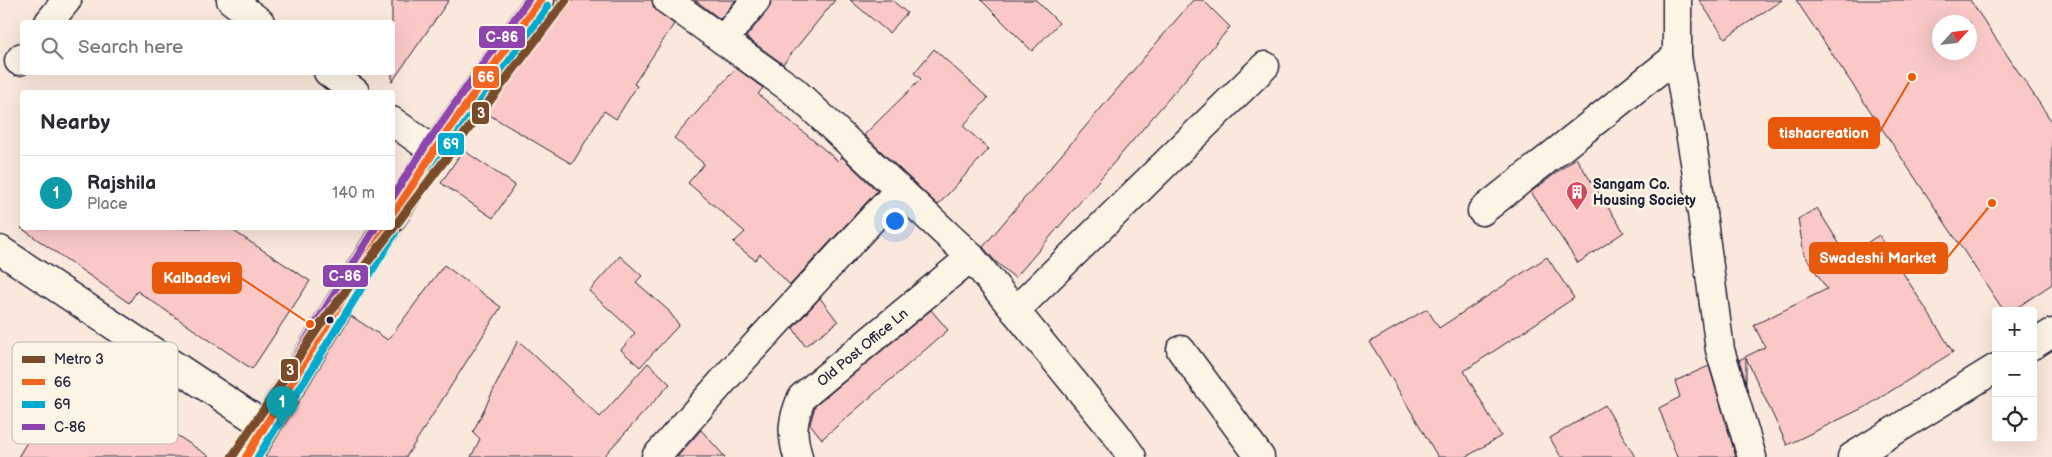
<!DOCTYPE html>
<html lang="en">
<head>
<meta charset="utf-8">
<style>
  body { margin:0; font-family:"Balsamiq Sans",sans-serif; background:#f2f2f3; color:#2b2b33 }
  .controls { position:absolute; right:15px; bottom:15px; display:grid; overflow:hidden; border-radius:5px; box-shadow:0 5px 20px #0002 }
  .controls button { width:45px; height:45px; display:grid; place-items:center; padding:0; border:0; border-bottom:1px solid #e1e1e2; background:#fff; color:#2b2b33; font:25px sans-serif }
  .compass { position:absolute; left:1932px; top:15px; width:45px; height:45px; border-radius:50%; background:#fff; box-shadow:0 5px 20px #0002; rotate:63deg }
  .you { position:absolute; left:894px; top:220px; width:18px; height:18px; margin:-12px; border:4px solid #fff; border-radius:50%; background:#1a73e8; box-shadow:0 0 0 8px #1a73e833 }
  .badge { display:grid; place-items:center; width:32px; height:32px; border-radius:50%; background:#d1495b; color:#fff; font-size:16px; font-weight:700 }
  .pin { position:absolute; translate:-50% -41px; filter:drop-shadow(0 1px 2px #0008) }
  .pin::after { content:''; position:absolute; top:26px; width:18px; height:15px; background:inherit; clip-path:polygon(0 0,100% 0,50% 100%) }
  .list { margin:0; padding:0; list-style:none }
  h2 { display:flex; justify-content:space-between; align-items:center; height:65px; margin:0; padding:0 20px; font-size:21px }
  h2 small { font-size:16px; font-weight:400; color:#7c7c81 }
  .list li { display:grid; grid-template-columns:32px 1fr auto; gap:15px; align-items:center; box-sizing:border-box; height:75px; padding:0 20px; border-top:1px solid #e1e1e2 }
  .list b { display:block; font-size:19px; white-space:nowrap }
  .list p { margin:0; font-size:16px; white-space:nowrap; color:#7c7c81 }
  .list em { font-size:16px; font-style:normal; color:#7c7c81 }
  .icon { flex:none; width:28px; height:28px; fill:none; stroke:currentColor; stroke-width:2; stroke-linecap:round; stroke-linejoin:round }
  .map { position:relative; flex:none; width:2052px; height:457px; overflow:hidden }
  .search { position:absolute; background:#fff; box-shadow:0 5px 20px #0002; left:20px; top:20px; width:375px; height:55px; display:flex; align-items:center; gap:12px; box-sizing:border-box; padding:0 18px; border-radius:5px; color:#7c7c81; font-size:19px }
  .panel { position:absolute; background:#fff; box-shadow:0 5px 20px #0002; left:20px; top:90px; width:375px; height:140px; border-radius:5px }
  .map>svg:first-child { display:block }
  .building { fill:#fac9c7; stroke:#22223b; fill-rule:evenodd }
  .lines { fill:none; stroke-linecap:round; stroke-linejoin:round }
  .minor-casing { stroke:#22223b; stroke-width:31 }
  .major-casing { stroke:#22223b; stroke-width:31 }
  .minor { stroke:#fcf5e5; stroke-width:28 }
  .major { stroke:#fcf5e5; stroke-width:28 }
  .bus-1-casing { stroke:#fcf5e5; stroke-width:11 }
  .bus-2-casing { stroke:#fcf5e5; stroke-width:11 }
  .bus-3-casing { stroke:#fcf5e5; stroke-width:11 }
  .bus-1 { stroke:#f26522; stroke-width:8 }
  .bus-2 { stroke:#00a9ce; stroke-width:8 }
  .bus-3 { stroke:#8e44ad; stroke-width:8 }
  .metro-1-casing { stroke:#fcf5e5; stroke-width:12 }
  .metro-1 { stroke:#7a4b2a; stroke-width:9 }
  .bus-dot { fill:#22223b; stroke:#fcf5e5; stroke-width:2 }
  .labels { text-anchor:middle; stroke-width:5; stroke-linejoin:round; paint-order:stroke }
  .poi-label { font-size:14px; font-weight:bold; fill:#22223b; stroke:#fcf5e5; text-anchor:start }
  .street-label { font-size:14px; fill:#22223b; stroke:#fcf5e5 }
  .key { fill:#fcf5e5; stroke:#bbb6b2; stroke-width:1 }
  .key-label { font-size:14px; fill:#22223b }
  .leader { fill:none; stroke:#e8590c; stroke-width:2 }
  .callout-dot { fill:#e8590c; stroke:#fcf5e5; stroke-width:2 }
  .callout { fill:#e8590c; stroke:#e8590c; stroke-width:2 }
  .callout-label { font-size:15px; text-anchor:middle; font-weight:bold; fill:#fff }
  .line-badge { stroke:#fcf5e5; stroke-width:2 }
  .badge-label { font-size:14px; text-anchor:middle; font-weight:bold; fill:#fff }
</style>
</head>
<body>
<div class="map">
<svg width="2052" height="457" viewBox="0 0 2052 457">
  <rect width="100%" height="100%" fill="#fbe8dc"/>
  <filter id="ink" filterUnits="userSpaceOnUse"><feTurbulence type="fractalNoise" baseFrequency=".02" numOctaves="2"/><feDisplacementMap in="SourceGraphic" scale="10" xChannelSelector="R" yChannelSelector="G"/><feConvolveMatrix kernelMatrix="1 2 1 2 8 2 1 2 1" color-interpolation-filters="sRGB"/></filter>
  <g filter="url(#ink)">
    <path class="building" d="M 392,0 L 449,0 L 392,82 Z
      M 555,0 L 652,0 L 658,12 L 674,24 L 634,84 L 637,86 L 616,119 L 604,111 L 572,164 L 486,113 L 514,64 L 553,9 Z
      M 695,0 L 736,0 L 720,19 Z
      M 771,0 L 835,0 L 783,64 L 746,37 L 768,10 Z
      M 850,0 L 892,0 L 907,13 L 889,33 Z
      M 981,0 L 1036,0 L 1059,23 L 1032,51 Z
      M 1193,0 L 1203,0 L 1230,27 L 1015,278 L 996,262 L 983,247 Z
      M 1699,0 L 1782,0 L 1725,38 Z
      M 1796,0 L 1970,0 L 2052,122 L 2052,284 L 2012,311 L 2004,311 ZM 1940,22 L 1970,22 L 1970,52 L 1940,52 Z
      M 934,49 L 988,98 L 963,126 L 989,149 L 938,205 L 864,135 L 921,79 L 914,73 Z
      M 736,68 L 763,88 L 758,94 L 838,161 L 842,157 L 877,191 L 790,285 L 760,254 L 755,260 L 733,243 L 745,232 L 688,183 L 704,164 L 674,138 Z
      M 463,150 L 515,185 L 493,218 L 441,183 Z
      M 1576,158 L 1624,232 L 1578,263 L 1531,192 Z
      M 1817,208 L 1847,256 L 1879,235 L 1953,352 L 1867,406 L 1787,445 L 1746,358 L 1746,383 L 1739,360 L 1765,347 L 1754,325 L 1827,289 L 1804,254 L 1798,219 Z
      M 21,228 L 229,228 L 310,281 L 252,369 L 137,291 L 129,303 Z
      M 620,256 L 642,276 L 636,282 L 668,310 L 679,325 L 640,367 L 621,350 L 635,333 L 589,291 Z
      M 1547,257 L 1574,298 L 1464,371 L 1501,436 L 1466,457 L 1438,457 L 1370,342 L 1427,309 L 1439,328 Z
      M 444,265 L 501,307 L 406,457 L 265,457 L 351,316 L 388,340 Z
      M 820,298 L 838,322 L 805,346 L 793,328 Z
      M 931,310 L 948,330 L 822,439 L 810,424 L 815,406 Z
      M 518,340 L 600,417 L 648,363 L 670,384 L 603,457 L 471,457 L 480,439 L 473,432 Z
      M 1709,366 L 1736,457 L 1677,457 L 1659,408 L 1680,397 L 1675,381 Z
      M 73,367 L 210,457 L 18,457 Z
      M 1605,405 L 1635,457 L 1561,457 L 1550,438 Z
      M 701,430 L 725,457 L 677,457 Z"/>
    <g class="lines">
      <g class="minor-casing">
        <g id="minor">
          <path d="M 231,0 L 260,22"/>
          <path d="M 667,0 L 794,91 L 971,257 L 1116,434 L 1132,457"/>
          <path d="M 1677,0 L 1677,56 L 1696,168 L 1720,350 L 1752,457"/>
          <path d="M 49,22 L 67,0"/>
          <path d="M 723,40 L 756,0"/>
          <path d="M 19,61 L 22,57"/>
          <path d="M 328,72 L 355,92"/>
          <path d="M 392,121 L 434,151"/>
          <path d="M 1482,211 L 1677,56"/>
          <path d="M 392,218 L 434,151 L 540,0"/>
          <path d="M 0,250 L 264,425"/>
          <path d="M 1015,311 L 1265,66"/>
          <path d="M 1181,350 L 1260,457"/>
          <path d="M 246,457 L 386,228"/>
          <path d="M 656,457 L 730,373 L 899,190"/>
          <path id="s1" d="M 798,457 C 791,432 792,421 802,397 L 971,257"/>
        </g>
      </g>
      <g class="major-casing">
        <path id="major" d="M 2033,345 L 2052,333
          M 1852,457 L 1996,368"/>
      </g>
      <use href="#minor" class="minor"/>
      <use href="#major" class="major"/>
      <g class="bus-1-casing">
        <path id="bus-1" d="M 392,217 L 434,151 L 540,0
          M 246,457 L 386,228"/>
      </g>
      <g class="bus-2-casing">
        <path id="bus-2" d="M 400,223 L 442,157 L 548,6
          M 258,457 L 395,233"/>
      </g>
      <g class="bus-3-casing">
        <path id="bus-3" d="M 392,198 L 426,145 L 528,0
          M 237,452 L 375,228"/>
      </g>
      <use href="#bus-1" class="bus-1"/>
      <use href="#bus-2" class="bus-2"/>
      <use href="#bus-3" class="bus-3"/>
      <g class="metro-1-casing">
        <path id="metro-1" d="M 232,457 L 320,325 L 566,0"/>
      </g>
      <use href="#metro-1" class="metro-1"/>
    </g>
  </g>
  <defs>
    <g id="building-pin" transform="scale(1.125)"><path d="M0 17L-7.5 6A9.5 9.5 0 1 1 7.5 6Z" fill="#d1495b" stroke="#fcf5e5"/><path d="M-4-6H4V6H1V3H-1V6H-4ZM-2.5-4.3h1.7v1.8h-1.7ZM.8-4.3h1.7v1.8H.8ZM-2.5-1h1.7V.8h-1.7ZM.8-1h1.7V.8H.8Z" fill="#fff"/></g>
  </defs>
  <g fill-rule="evenodd">
    <use href="#building-pin" x="1577" y="192"/>
  </g>
  <circle class="bus-dot" cx="330" cy="320" r="4.5"/>
  <g class="labels">
    <g class="poi-label">
      <text x="1593" y="189">Sangam Co.<tspan x="1593" dy="16">Housing Society</tspan></text>
    </g>
    <g class="street-label">
      <text dy="5" stroke="none"><textPath href="#s1" startOffset="140">Old Post Office Ln</textPath></text>
    </g>
  </g>
  <rect x="12" y="342" width="166" height="102" rx="8" class="key"/>
  <rect x="22" y="356" width="23" height="7" fill="#7a4b2a"/>
  <rect x="22" y="379" width="23" height="6" fill="#f26522"/>
  <rect x="22" y="401" width="23" height="7" fill="#00a9ce"/>
  <rect x="22" y="424" width="23" height="6" fill="#8e44ad"/>
  <g class="key-label">
    <text x="54" y="364">Metro 3</text>
    <text x="54" y="387">66</text>
    <text x="54" y="409">69</text>
    <text x="54" y="432">C-86</text>
  </g>
  <path class="leader" d="M1912 77L1879 133M1992 203L1947 258M310 324L241 278"/>
  <g class="callout-dot">
    <circle cx="1912" cy="77" r="5"/>
    <circle cx="1992" cy="203" r="5"/>
    <circle cx="310" cy="324" r="5"/>
  </g>
  <g class="callout">
    <rect x="1769" y="118" width="110" height="30" rx="5"/>
    <rect x="1810" y="243" width="137" height="30" rx="5"/>
    <rect x="153" y="263" width="88" height="30" rx="5"/>
  </g>
  <g class="callout-label">
    <text x="1824" y="138">tishacreation</text>
    <text x="1878" y="263">Swadeshi Market</text>
    <text x="197" y="283">Kalbadevi</text>
  </g>
  <g class="line-badge">
    <rect x="478" y="25" width="48" height="24" rx="5" fill="#8e44ad"/>
    <rect x="472" y="65" width="28" height="24" rx="5" fill="#f26522"/>
    <rect x="471" y="101" width="19" height="24" rx="5" fill="#7a4b2a"/>
    <rect x="437" y="132" width="28" height="24" rx="5" fill="#00a9ce"/>
    <rect x="322" y="264" width="47" height="24" rx="5" fill="#8e44ad"/>
    <rect x="280" y="358" width="19" height="24" rx="5" fill="#7a4b2a"/>
  </g>
  <g class="badge-label">
    <text x="502" y="42">C-86</text>
    <text x="486" y="82">66</text>
    <text x="481" y="118">3</text>
    <text x="451" y="149">69</text>
    <text x="345" y="281">C-86</text>
    <text x="290" y="375">3</text>
  </g>
</svg>
<div class="controls">
<button>+</button>
<button>−</button>
<button><svg class="icon" aria-label="locate" viewBox="0 0 24 24"><circle cx="12" cy="12" r="6"/><path d="M12 2v4M12 18v4M2 12h4M18 12h4"/></svg></button>
</div>
<svg class="compass" viewBox="-18 -18 36 36"><path d="M0-13l5 13h-10z" fill="#e53935"/><path d="M0 13l5-13h-10z" fill="#7c7c81"/></svg>
<div class="you"></div>
<div class="pin badge" style="left:282px;top:427px;background:#0f9aa8">1</div>
<div class="search"><svg class="icon" aria-label="search" viewBox="0 0 24 24"><circle cx="10" cy="10" r="6"/><path d="M15 15l6 6"/></svg>Search here</div>
<section class="panel">
<h2>Nearby<small></small></h2>
<ul class="list">
<li><span class="badge" style="background:#0f9aa8">1</span><div><b>Rajshila</b><p>Place</p></div><em>140 m</em></li>
</ul>
</section>
</div>
</body>
</html>
